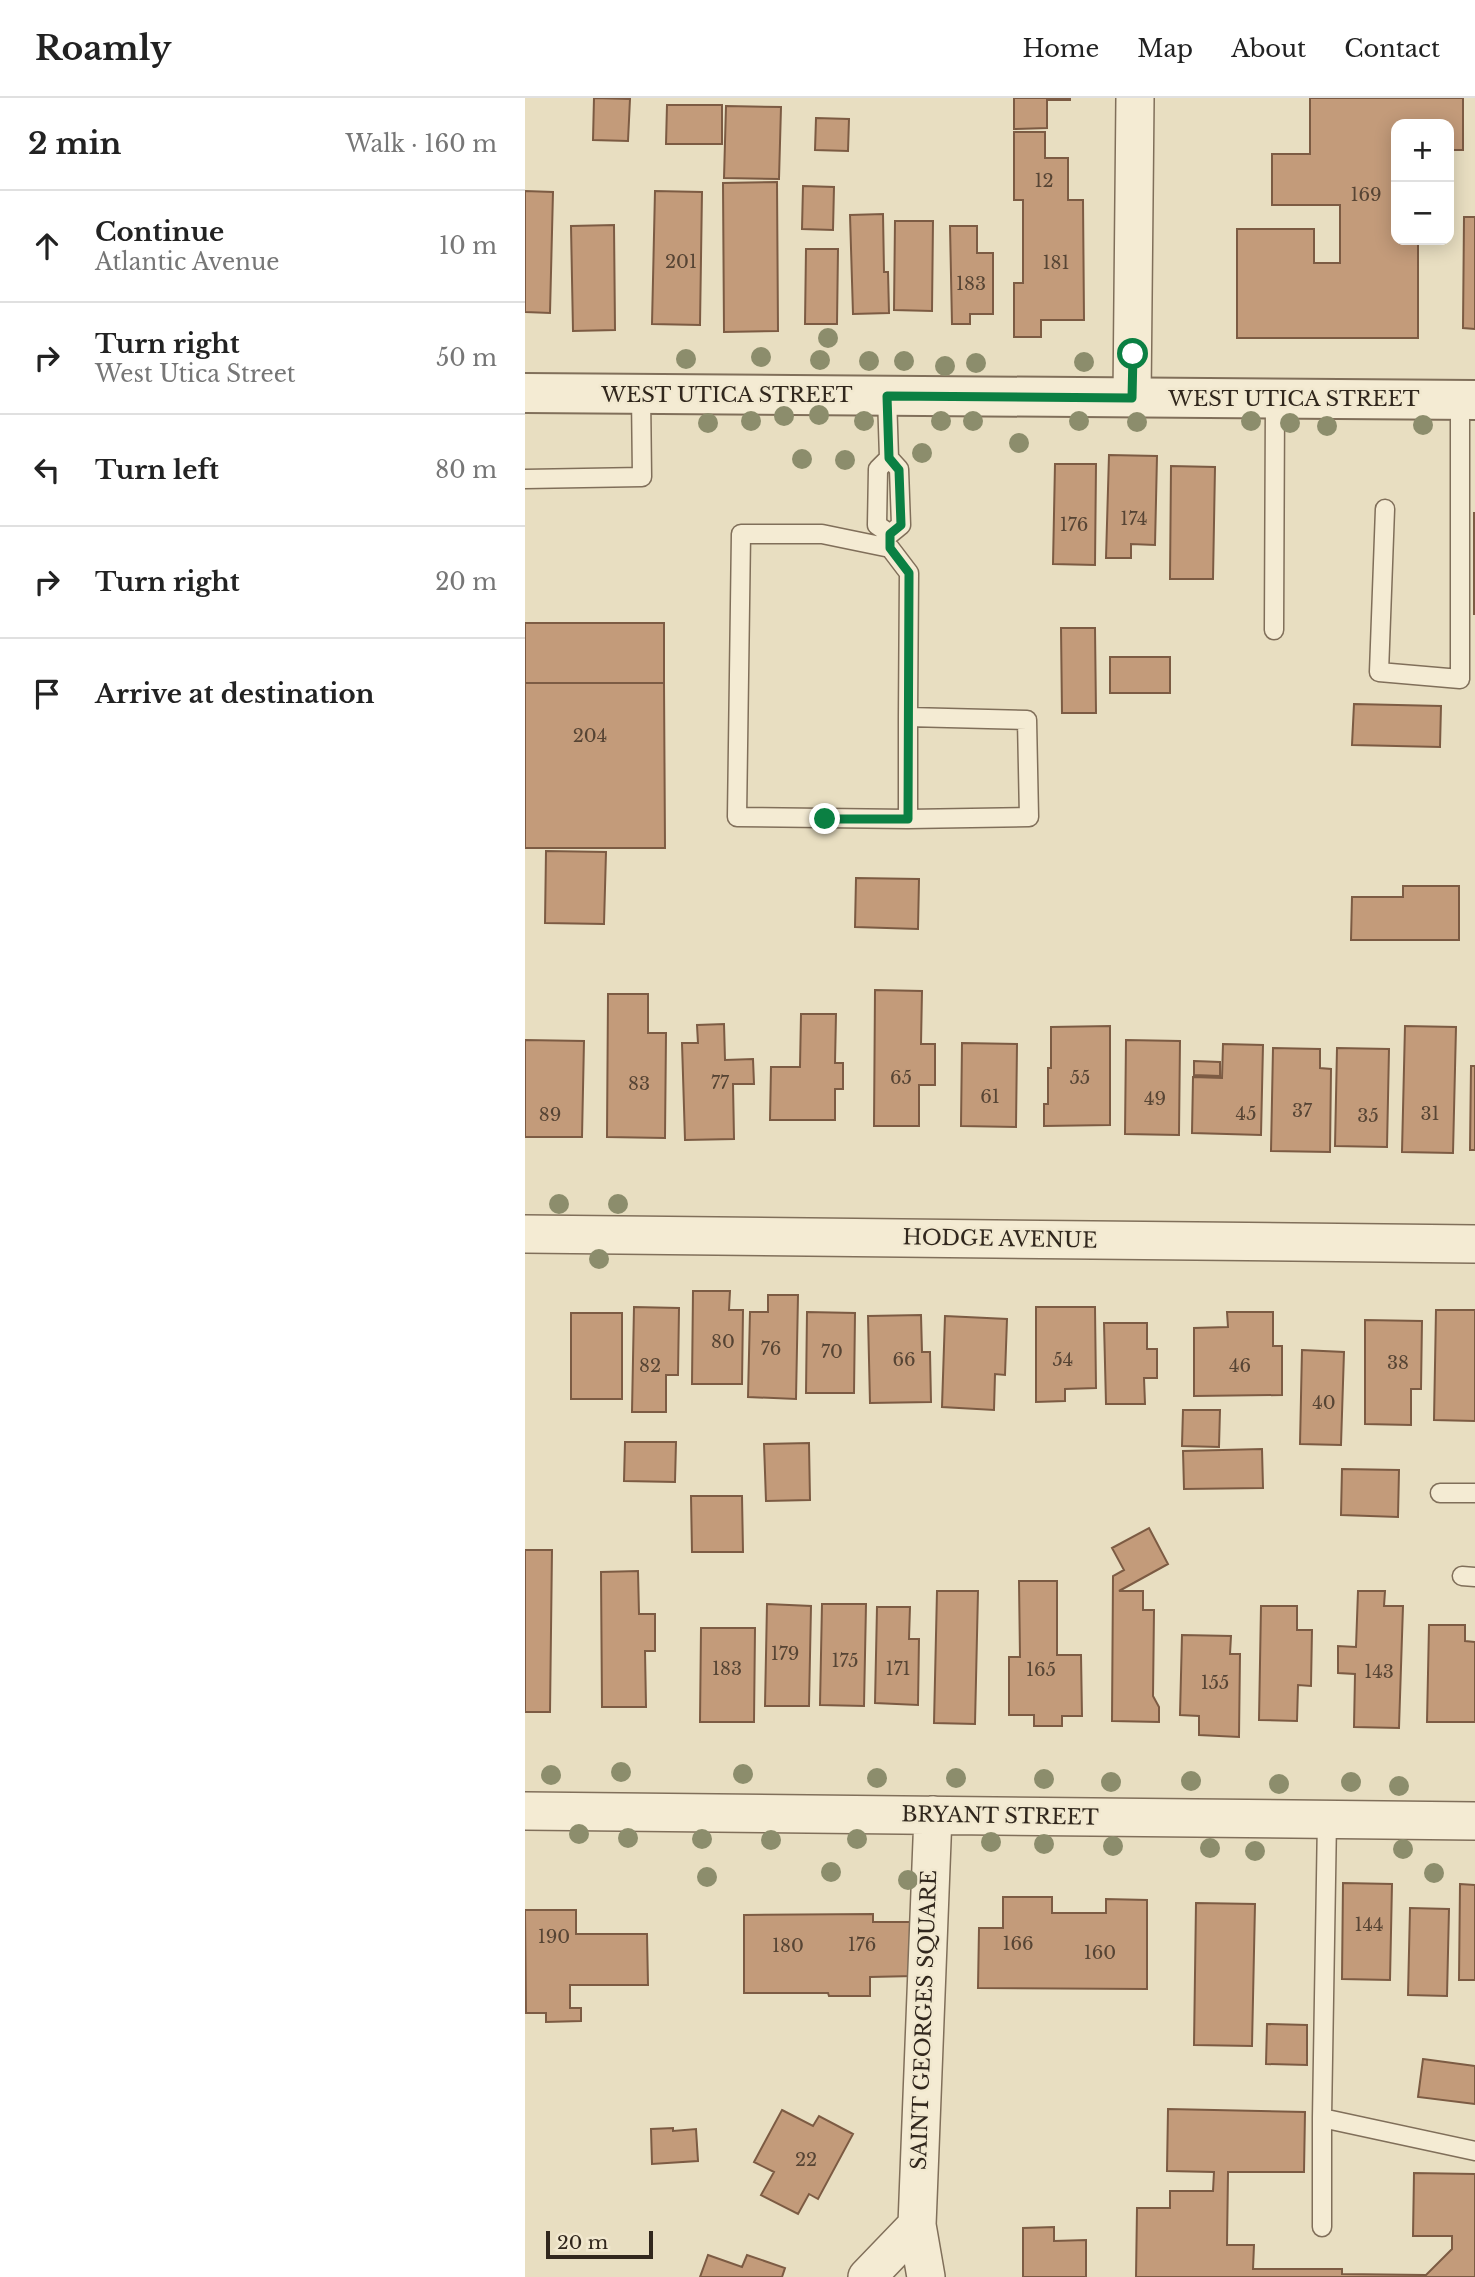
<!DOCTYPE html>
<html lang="en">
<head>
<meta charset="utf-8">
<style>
  body { margin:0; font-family:"Libre Baskerville",serif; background:#f2f2f2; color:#222 }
  .controls { position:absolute; right:21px; top:21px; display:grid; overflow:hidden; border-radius:14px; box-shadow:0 4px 18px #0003 }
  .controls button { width:63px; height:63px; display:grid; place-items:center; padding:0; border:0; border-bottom:2px solid #e0e0e0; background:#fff; color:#222; font:35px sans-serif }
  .scale { position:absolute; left:21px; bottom:18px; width:107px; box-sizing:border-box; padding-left:7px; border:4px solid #31271d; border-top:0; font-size:19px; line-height:24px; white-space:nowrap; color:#31271d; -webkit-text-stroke:5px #f1e8cf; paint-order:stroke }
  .stop { position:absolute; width:21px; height:21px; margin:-16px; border:5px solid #0b8043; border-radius:50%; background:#fff }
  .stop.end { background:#0b8043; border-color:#fff; box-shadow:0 2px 7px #0008 }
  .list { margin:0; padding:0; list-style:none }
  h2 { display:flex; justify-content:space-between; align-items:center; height:91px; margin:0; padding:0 28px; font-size:30px }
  h2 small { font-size:23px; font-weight:400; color:#767676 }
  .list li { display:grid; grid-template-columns:46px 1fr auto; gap:21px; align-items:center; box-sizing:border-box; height:112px; padding:0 28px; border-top:2px solid #e0e0e0 }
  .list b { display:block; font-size:26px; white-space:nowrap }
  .list p { margin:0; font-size:23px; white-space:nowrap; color:#767676 }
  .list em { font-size:23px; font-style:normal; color:#767676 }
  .icon { flex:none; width:38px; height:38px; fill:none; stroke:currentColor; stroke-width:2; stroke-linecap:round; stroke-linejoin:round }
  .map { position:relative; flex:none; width:950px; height:2179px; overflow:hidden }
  header { display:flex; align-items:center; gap:42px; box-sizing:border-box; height:98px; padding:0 35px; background:#fff; border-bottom:2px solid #e0e0e0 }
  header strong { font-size:33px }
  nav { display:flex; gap:38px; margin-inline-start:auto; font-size:24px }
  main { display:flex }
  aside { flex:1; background:#fff }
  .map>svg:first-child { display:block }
  .building { fill:#c39b7a; stroke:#7c5b43; stroke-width:2 }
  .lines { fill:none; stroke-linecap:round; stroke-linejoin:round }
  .service-casing { stroke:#806f5a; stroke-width:21 }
  .minor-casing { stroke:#806f5a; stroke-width:40 }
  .tertiary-casing { stroke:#806f5a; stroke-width:42 }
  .service { stroke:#f4ebd3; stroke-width:18 }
  .minor { stroke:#f4ebd3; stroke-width:37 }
  .tertiary { stroke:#f4ebd3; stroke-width:38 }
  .tree { fill:#8c8d6c }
  .route { stroke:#0b8043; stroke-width:9 }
  .labels { text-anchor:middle; stroke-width:5; stroke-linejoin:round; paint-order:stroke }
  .number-label { font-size:18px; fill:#564434 }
  .street-label { font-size:21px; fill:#31271d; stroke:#f1e8cf }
</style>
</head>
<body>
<header>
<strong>Roamly</strong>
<nav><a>Home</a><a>Map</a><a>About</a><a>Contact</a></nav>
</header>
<main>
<aside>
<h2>2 min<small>Walk · 160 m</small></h2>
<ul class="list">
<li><svg class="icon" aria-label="ahead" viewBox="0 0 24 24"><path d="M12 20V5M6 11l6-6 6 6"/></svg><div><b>Continue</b><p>Atlantic Avenue</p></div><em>10 m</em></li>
<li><svg class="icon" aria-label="right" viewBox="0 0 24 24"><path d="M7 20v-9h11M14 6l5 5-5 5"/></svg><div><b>Turn right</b><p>West Utica Street</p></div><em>50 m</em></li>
<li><svg class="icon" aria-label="left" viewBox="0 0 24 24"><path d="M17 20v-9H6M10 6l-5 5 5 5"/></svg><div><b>Turn left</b></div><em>80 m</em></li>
<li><svg class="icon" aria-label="right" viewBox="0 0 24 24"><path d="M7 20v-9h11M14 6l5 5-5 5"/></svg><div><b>Turn right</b></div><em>20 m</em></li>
<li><svg class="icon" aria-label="arrive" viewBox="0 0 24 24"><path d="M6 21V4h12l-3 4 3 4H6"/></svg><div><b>Arrive at destination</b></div></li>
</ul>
</aside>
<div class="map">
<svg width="950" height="2179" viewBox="0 0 950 2179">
  <rect width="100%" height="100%" fill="#e8dec1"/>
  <path class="building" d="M 69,0 L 105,1 L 103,43 L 68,42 Z
    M 489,0 L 545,0 L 545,2 L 522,2 L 522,30 L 489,31 Z
    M 785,0 L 938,0 L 938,52 L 924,52 L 924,26 L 871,26 L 871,142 L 893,142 L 893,240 L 712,240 L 712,131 L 789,131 L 789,165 L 815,165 L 815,107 L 747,107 L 747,56 L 785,56 Z
    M 142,7 L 197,7 L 197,46 L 141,46 Z
    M 201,8 L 256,9 L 254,81 L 199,80 Z
    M 291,20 L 324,21 L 323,53 L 290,52 Z
    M 489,34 L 520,34 L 520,60 L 543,60 L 543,102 L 558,102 L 559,222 L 516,222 L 516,239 L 489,239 L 489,185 L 498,185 L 498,102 L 489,102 Z
    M 252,84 L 253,233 L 199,234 L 198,85 Z
    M 278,88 L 309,89 L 308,132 L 277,131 Z
    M 0,93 L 28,94 L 25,215 L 0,214 Z
    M 130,93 L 177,94 L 175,227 L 127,226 Z
    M 358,116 L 359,174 L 363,174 L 364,215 L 328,216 L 325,117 Z
    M 939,119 L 950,119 L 950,231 L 938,230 Z
    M 370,123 L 408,123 L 407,213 L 369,212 Z
    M 89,127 L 90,232 L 48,233 L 46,128 Z
    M 425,128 L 452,128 L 452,155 L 468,155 L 468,216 L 445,216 L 445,226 L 427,226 Z
    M 281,151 L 313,151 L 312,226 L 280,226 Z
    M 584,357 L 632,358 L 630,447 L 606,446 L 606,460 L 581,460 Z
    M 530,366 L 571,366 L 570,467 L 528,466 Z
    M 646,368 L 690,369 L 688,481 L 645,481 Z
    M 949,415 L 950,415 L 950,516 L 949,516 Z
    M 0,525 L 139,525 L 139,585 L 0,585 Z
    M 536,530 L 570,530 L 571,615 L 537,615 Z
    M 585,559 L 645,559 L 645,595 L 585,595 Z
    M 0,585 L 139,585 L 140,750 L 0,750 Z
    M 829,606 L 916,608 L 915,649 L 827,647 Z
    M 21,753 L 81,754 L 79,826 L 20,825 Z
    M 331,780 L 394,781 L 393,831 L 330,829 Z
    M 878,788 L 934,788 L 934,842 L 826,842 L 827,799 L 878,799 Z
    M 350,892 L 397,893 L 396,946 L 410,946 L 410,987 L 394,987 L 394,1028 L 349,1028 Z
    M 83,896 L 123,896 L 123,935 L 141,935 L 140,1040 L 82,1039 Z
    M 276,916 L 311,916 L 310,965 L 318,965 L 318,991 L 310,991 L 310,1022 L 245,1022 L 246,969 L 275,969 Z
    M 199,926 L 200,962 L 228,961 L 229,986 L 208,986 L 209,1041 L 160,1042 L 157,945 L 173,945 L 172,927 Z
    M 585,928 L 585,1027 L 519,1028 L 519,1006 L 523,1006 L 523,970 L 526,970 L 526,929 Z
    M 880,928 L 931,929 L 928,1055 L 877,1054 Z
    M 0,942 L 59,943 L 57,1039 L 0,1039 Z
    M 601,942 L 655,943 L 654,1037 L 600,1036 Z
    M 437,945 L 492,946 L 491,1029 L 436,1028 Z
    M 698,946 L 738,947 L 736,1037 L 667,1035 L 668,979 L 697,980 Z
    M 748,950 L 795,951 L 795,970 L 806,971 L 805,1054 L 746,1053 Z
    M 812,950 L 864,951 L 862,1049 L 810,1048 Z
    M 669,963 L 695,964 L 695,978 L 669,977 Z
    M 946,968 L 950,968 L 950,1052 L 945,1052 Z
    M 168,1193 L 205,1193 L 204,1212 L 218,1212 L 217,1286 L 167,1286 Z
    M 243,1197 L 273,1197 L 271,1301 L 223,1299 L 225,1214 L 243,1214 Z
    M 109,1209 L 154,1210 L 153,1277 L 141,1277 L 141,1314 L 107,1314 Z
    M 511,1209 L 570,1209 L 571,1290 L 540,1291 L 540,1303 L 511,1304 Z
    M 911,1212 L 950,1212 L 950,1323 L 909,1322 Z
    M 282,1214 L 330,1215 L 329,1295 L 281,1295 Z
    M 702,1214 L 748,1214 L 748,1248 L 757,1248 L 757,1297 L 669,1298 L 669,1230 L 703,1229 Z
    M 46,1215 L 97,1215 L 97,1301 L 46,1301 Z
    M 396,1217 L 397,1254 L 405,1254 L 406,1304 L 345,1305 L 343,1218 Z
    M 420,1218 L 482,1221 L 480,1277 L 470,1276 L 469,1312 L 417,1309 Z
    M 840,1222 L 897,1223 L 896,1291 L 886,1291 L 886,1327 L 840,1326 Z
    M 579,1225 L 622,1225 L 622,1251 L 632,1251 L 632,1280 L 619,1280 L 620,1306 L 581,1306 Z
    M 777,1252 L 819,1254 L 816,1347 L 775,1346 Z
    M 658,1312 L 695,1312 L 694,1349 L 657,1348 Z
    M 100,1344 L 151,1344 L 150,1384 L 99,1383 Z
    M 284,1345 L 285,1402 L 241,1403 L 239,1346 Z
    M 737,1351 L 738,1390 L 659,1391 L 658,1353 Z
    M 817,1371 L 874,1372 L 873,1419 L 816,1417 Z
    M 166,1398 L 217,1398 L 218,1454 L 167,1454 Z
    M 624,1430 L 643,1466 L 594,1493 L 618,1493 L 618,1512 L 629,1512 L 628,1598 L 634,1609 L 634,1624 L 587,1623 L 588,1478 L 599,1472 L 587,1450 Z
    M 0,1452 L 27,1452 L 25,1614 L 0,1614 Z
    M 113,1473 L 114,1516 L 130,1516 L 130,1553 L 120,1553 L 121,1609 L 77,1609 L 76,1474 Z
    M 494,1483 L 532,1483 L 532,1557 L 556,1557 L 557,1618 L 537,1618 L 537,1628 L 509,1628 L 509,1617 L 484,1617 L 484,1559 L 495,1559 Z
    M 412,1493 L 453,1493 L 450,1626 L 409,1625 Z
    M 833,1493 L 860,1493 L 859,1508 L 878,1508 L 874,1630 L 829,1629 L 830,1576 L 813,1575 L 813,1548 L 831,1549 Z
    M 242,1506 L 286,1508 L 284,1608 L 240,1608 Z
    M 297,1506 L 341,1506 L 339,1608 L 295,1607 Z
    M 736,1508 L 772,1508 L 772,1532 L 787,1532 L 786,1588 L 773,1587 L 772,1623 L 734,1622 Z
    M 352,1509 L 385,1509 L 384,1541 L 394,1541 L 393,1607 L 350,1605 Z
    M 904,1527 L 940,1527 L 940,1543 L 950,1544 L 950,1624 L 902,1624 Z
    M 176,1530 L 230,1530 L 229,1624 L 175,1624 Z
    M 657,1537 L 706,1538 L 705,1556 L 715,1556 L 714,1639 L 674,1637 L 674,1618 L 655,1617 Z
    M 818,1785 L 867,1786 L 865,1882 L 817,1881 Z
    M 935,1786 L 950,1787 L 950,1882 L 934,1882 Z
    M 478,1799 L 527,1799 L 527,1815 L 581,1815 L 581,1801 L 622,1802 L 622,1891 L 453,1890 L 454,1830 L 478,1830 Z
    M 671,1805 L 730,1806 L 727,1948 L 669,1947 Z
    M 885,1810 L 924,1811 L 922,1898 L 883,1897 Z
    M 0,1812 L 51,1812 L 51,1836 L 122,1836 L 123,1887 L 45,1887 L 45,1910 L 56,1910 L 56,1923 L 21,1924 L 21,1915 L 1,1915 Z
    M 348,1816 L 348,1824 L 389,1824 L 389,1878 L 345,1879 L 345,1898 L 304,1898 L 303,1895 L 219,1895 L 219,1817 Z
    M 742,1926 L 782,1927 L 782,1967 L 741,1966 Z
    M 898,1961 L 950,1968 L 950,2006 L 893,1999 Z
    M 643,2011 L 780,2014 L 779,2074 L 703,2074 L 702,2147 L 729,2147 L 728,2171 L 817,2171 L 817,2176 L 901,2177 L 927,2151 L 927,2138 L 888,2138 L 889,2075 L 950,2076 L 950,2179 L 611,2179 L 612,2110 L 645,2110 L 645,2093 L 688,2093 L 689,2074 L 642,2073 Z
    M 257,2012 L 288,2028 L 294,2018 L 328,2036 L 293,2101 L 284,2096 L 273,2116 L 236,2097 L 249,2074 L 229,2064 Z
    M 148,2030 L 148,2033 L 171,2031 L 173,2063 L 127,2066 L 126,2031 Z
    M 529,2129 L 529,2143 L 561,2142 L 561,2179 L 498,2179 L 498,2130 Z
    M 183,2157 L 217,2169 L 222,2157 L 260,2170 L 257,2179 L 175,2179 Z"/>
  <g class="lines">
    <g class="service-casing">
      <path id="service" d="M 362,298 L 364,360 L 374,371 L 376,427 L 365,436
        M 364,360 L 353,371 L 352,427 L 365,436
        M 0,381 L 117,379 L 116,296
        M 860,411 L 854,574 L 935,581 L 935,302
        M 749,532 L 750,301
        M 383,619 L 383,721 L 212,719 L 216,436 L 297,436 L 365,450 L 384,475 L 383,619 L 502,622 L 504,719 L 383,721
        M 915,1395 L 950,1395
        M 937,1478 L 950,1479
        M 802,1721 L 797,2020 L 950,2053
        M 797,2129 L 797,2020"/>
    </g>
    <g class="minor-casing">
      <path id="minor" d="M 607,300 L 610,0
        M 0,1136 L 950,1146
        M 0,1713 L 950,1723
        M 342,2179 L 392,2127
        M 401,2179 L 392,2127 L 408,1717"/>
    </g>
    <g class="tertiary-casing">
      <path id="tertiary" d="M 0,295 L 950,302"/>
    </g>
    <use href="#service" class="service"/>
    <use href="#minor" class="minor"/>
    <use href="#tertiary" class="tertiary"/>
  </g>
  <g class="tree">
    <circle cx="303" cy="240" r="10"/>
    <circle cx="236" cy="259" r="10"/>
    <circle cx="161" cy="261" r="10"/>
    <circle cx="295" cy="262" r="10"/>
    <circle cx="344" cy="263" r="10"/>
    <circle cx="379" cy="263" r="10"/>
    <circle cx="559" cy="264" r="10"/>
    <circle cx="451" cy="265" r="10"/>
    <circle cx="420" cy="268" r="10"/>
    <circle cx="294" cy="317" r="10"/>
    <circle cx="259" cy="318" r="10"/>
    <circle cx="226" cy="323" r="10"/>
    <circle cx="339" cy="323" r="10"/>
    <circle cx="416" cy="323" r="10"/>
    <circle cx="448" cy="323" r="10"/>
    <circle cx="554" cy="323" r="10"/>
    <circle cx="726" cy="323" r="10"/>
    <circle cx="612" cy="324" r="10"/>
    <circle cx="183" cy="325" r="10"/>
    <circle cx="765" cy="325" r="10"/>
    <circle cx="898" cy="327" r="10"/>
    <circle cx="802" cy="328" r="10"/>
    <circle cx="494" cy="345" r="10"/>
    <circle cx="397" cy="355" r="10"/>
    <circle cx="277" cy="361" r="10"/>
    <circle cx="320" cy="362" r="10"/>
    <circle cx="34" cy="1106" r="10"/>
    <circle cx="93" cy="1106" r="10"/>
    <circle cx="74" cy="1161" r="10"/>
    <circle cx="96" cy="1674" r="10"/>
    <circle cx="218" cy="1676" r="10"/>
    <circle cx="26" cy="1677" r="10"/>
    <circle cx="352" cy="1680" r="10"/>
    <circle cx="431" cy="1680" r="10"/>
    <circle cx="519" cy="1681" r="10"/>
    <circle cx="666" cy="1683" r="10"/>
    <circle cx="586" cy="1684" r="10"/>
    <circle cx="826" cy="1684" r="10"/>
    <circle cx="754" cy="1686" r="10"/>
    <circle cx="874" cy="1688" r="10"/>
    <circle cx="54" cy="1736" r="10"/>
    <circle cx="103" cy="1740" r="10"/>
    <circle cx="177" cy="1741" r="10"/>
    <circle cx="332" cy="1741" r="10"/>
    <circle cx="246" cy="1742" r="10"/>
    <circle cx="466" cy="1744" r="10"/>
    <circle cx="519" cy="1746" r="10"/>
    <circle cx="588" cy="1748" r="10"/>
    <circle cx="685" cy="1750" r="10"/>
    <circle cx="878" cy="1751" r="10"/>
    <circle cx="730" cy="1753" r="10"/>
    <circle cx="306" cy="1774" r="10"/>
    <circle cx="909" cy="1775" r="10"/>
    <circle cx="182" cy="1779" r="10"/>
    <circle cx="383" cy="1782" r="10"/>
  </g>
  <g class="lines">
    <path class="route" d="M 300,721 L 383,721 L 384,475 L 365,450 L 365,436 L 376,427 L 374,372 L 364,360 L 362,298 L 607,300 L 608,256"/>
  </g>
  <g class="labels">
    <g class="number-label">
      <text x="519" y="89">12</text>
      <text x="841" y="103">169</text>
      <text x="156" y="170">201</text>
      <text x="531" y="171">181</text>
      <text x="446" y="192">183</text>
      <text x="609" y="427">174</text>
      <text x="549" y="433">176</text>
      <text x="65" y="644">204</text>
      <text x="376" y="986">65</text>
      <text x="555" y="986">55</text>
      <text x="195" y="991">77</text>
      <text x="114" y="992">83</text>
      <text x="465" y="1005">61</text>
      <text x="630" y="1007">49</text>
      <text x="777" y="1019">37</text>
      <text x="721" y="1022">45</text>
      <text x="905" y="1022">31</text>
      <text x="25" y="1023">89</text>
      <text x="843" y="1024">35</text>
      <text x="198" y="1250">80</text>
      <text x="246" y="1257">76</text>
      <text x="307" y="1260">70</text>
      <text x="379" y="1268">66</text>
      <text x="538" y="1268">54</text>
      <text x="873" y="1271">38</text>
      <text x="125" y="1274">82</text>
      <text x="715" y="1274">46</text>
      <text x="799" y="1311">40</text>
      <text x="260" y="1562">179</text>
      <text x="320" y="1569">175</text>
      <text x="202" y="1577">183</text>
      <text x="373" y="1577">171</text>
      <text x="516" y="1578">165</text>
      <text x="854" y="1580">143</text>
      <text x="690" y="1591">155</text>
      <text x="844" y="1833">144</text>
      <text x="29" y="1845">190</text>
      <text x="493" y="1852">166</text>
      <text x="337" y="1853">176</text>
      <text x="263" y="1854">180</text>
      <text x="575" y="1861">160</text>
      <text x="281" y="2068">22</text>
    </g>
    <g class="street-label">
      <text x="202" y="304">WEST UTICA STREET</text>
      <text x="769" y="308">WEST UTICA STREET</text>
      <text transform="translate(475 1141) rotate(1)" y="7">HODGE AVENUE</text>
      <text transform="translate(475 1718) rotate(1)" y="7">BRYANT STREET</text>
      <text transform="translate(399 1922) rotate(-88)" y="7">SAINT GEORGES SQUARE</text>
    </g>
  </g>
</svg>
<div class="controls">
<button>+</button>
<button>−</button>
</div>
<div class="scale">20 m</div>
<div class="stop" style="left:608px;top:256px"></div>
<div class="stop end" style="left:300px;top:721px"></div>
</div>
</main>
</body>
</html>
